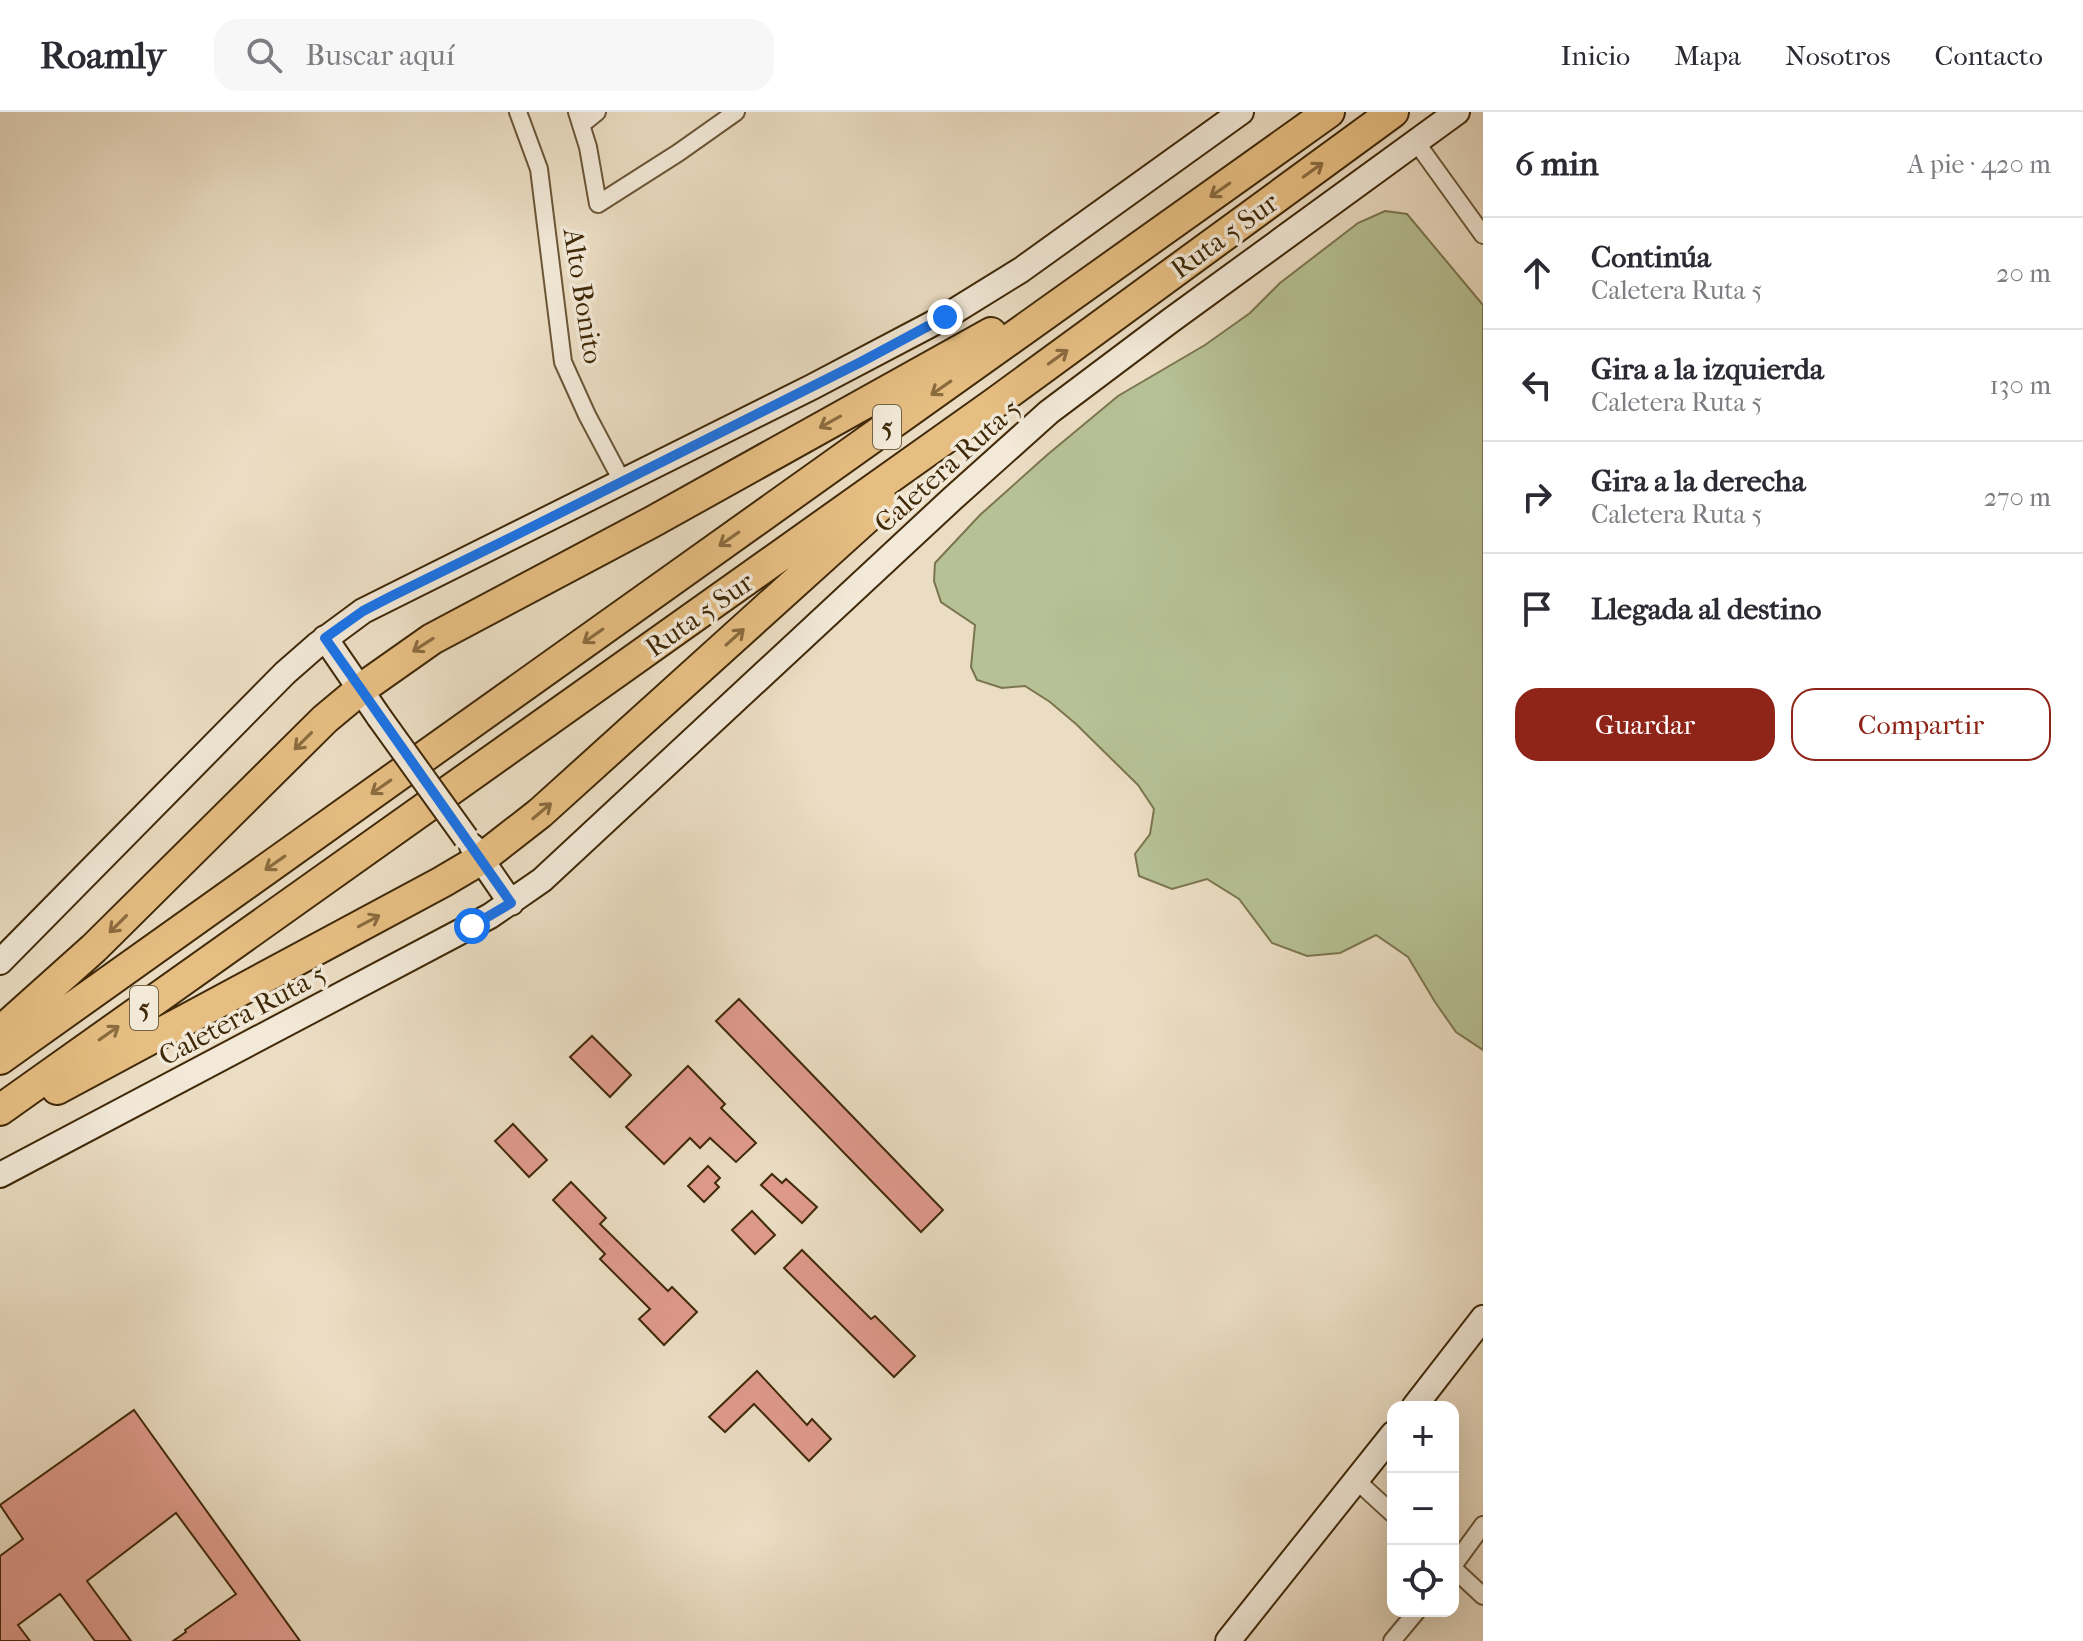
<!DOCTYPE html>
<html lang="es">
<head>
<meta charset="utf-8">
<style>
  body { margin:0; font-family:"IM FELL French Canon",serif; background:#f7f7f7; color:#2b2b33 }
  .controls { position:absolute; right:24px; bottom:24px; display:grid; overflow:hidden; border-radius:16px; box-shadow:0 8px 32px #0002 }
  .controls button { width:72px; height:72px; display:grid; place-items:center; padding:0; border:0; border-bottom:2px solid #e1e1e2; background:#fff; color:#2b2b33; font:40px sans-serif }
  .stop { position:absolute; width:24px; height:24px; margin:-18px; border:6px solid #1a73e8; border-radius:50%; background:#fff }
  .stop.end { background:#1a73e8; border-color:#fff; box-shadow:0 2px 8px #0008 }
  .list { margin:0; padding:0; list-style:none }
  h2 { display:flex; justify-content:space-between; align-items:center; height:104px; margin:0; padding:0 32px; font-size:34px }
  h2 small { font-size:26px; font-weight:400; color:#7c7c81 }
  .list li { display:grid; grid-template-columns:52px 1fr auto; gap:24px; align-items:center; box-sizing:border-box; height:112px; padding:0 32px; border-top:2px solid #e1e1e2 }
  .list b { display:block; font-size:30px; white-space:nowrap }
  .list p { margin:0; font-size:26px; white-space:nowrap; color:#7c7c81 }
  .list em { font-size:26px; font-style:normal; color:#7c7c81 }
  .actions { display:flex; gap:16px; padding:24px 32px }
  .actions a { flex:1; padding:18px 0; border:2px solid #8f2418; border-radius:24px; text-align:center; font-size:28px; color:#8f2418 }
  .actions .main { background:#8f2418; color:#fff }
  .icon { flex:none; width:44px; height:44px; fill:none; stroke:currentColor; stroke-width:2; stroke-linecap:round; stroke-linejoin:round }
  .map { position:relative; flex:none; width:1483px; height:1529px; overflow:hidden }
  header { display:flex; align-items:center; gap:48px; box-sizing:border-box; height:112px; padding:0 40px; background:#fff; border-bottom:2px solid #e1e1e2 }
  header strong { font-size:38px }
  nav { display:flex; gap:44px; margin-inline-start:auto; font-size:28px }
  .search { width:560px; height:72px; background:#f7f7f7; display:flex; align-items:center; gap:20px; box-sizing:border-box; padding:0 28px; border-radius:24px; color:#7c7c81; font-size:30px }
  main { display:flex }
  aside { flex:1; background:#fff }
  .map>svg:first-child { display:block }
  .green { fill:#b6c195; stroke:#7b754e; stroke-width:2 }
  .building { fill:#df9a8c; stroke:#402908; stroke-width:2 }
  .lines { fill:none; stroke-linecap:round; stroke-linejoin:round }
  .street-casing { stroke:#6b5637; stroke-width:20 }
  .secondary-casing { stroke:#402908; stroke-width:28 }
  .highway-casing { stroke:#402908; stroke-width:34 }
  .street { stroke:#f2e9d8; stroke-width:16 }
  .secondary { stroke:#f2e9d8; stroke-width:24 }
  .highway { stroke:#e6be82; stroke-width:30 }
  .secondary-bridge-casing { stroke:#402908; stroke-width:28; stroke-linecap:butt }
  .secondary-bridge { stroke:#f2e9d8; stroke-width:24 }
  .oneway { stroke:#8b6c3f }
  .route { stroke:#1a73e8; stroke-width:10 }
  .labels { text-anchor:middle; stroke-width:7; stroke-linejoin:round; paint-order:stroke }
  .shield { fill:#f2e9d8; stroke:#756346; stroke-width:2 }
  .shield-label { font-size:26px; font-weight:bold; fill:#402908 }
  .street-label { font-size:28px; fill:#402908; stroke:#f2e9d8 }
</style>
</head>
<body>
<header>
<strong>Roamly</strong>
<div class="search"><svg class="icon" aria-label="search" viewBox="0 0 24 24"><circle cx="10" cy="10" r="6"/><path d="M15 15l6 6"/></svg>Buscar aquí</div>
<nav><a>Inicio</a><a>Mapa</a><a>Nosotros</a><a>Contacto</a></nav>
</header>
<main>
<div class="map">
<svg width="1483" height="1529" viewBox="0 0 1483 1529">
  <rect width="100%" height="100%" fill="#ebddc3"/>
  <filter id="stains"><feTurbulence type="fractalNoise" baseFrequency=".0025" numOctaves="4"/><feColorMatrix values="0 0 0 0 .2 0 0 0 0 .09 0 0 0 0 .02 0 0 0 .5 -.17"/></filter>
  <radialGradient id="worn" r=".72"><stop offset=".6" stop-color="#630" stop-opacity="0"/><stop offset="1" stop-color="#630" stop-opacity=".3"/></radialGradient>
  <path class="green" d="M 1385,99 L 1407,102 L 1483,193 L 1483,938 L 1456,920 L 1435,890 L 1408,845 L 1376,823 L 1340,841 L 1307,844 L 1272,831 L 1239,787 L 1207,767 L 1172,777 L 1139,764 L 1135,742 L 1150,722 L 1154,697 L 1138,673 L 1076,612 L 1050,590 L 1025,574 L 1002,576 L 977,568 L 971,555 L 975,513 L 941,490 L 934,469 L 935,451 L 980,403 L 1047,343 L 1118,284 L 1205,233 L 1250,201 L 1280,171 L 1358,111 Z"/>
  <path class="building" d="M 739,887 L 943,1098 L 921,1120 L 716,909 Z
    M 592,924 L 631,963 L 610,985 L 570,945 Z
    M 688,954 L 725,992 L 721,996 L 756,1031 L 736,1050 L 710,1026 L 700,1036 L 690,1026 L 664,1052 L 626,1015 Z
    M 513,1012 L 547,1048 L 529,1065 L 495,1029 Z
    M 708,1054 L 720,1066 L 715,1071 L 719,1075 L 704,1090 L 688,1074 Z
    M 772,1062 L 782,1071 L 786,1067 L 817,1095 L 802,1111 L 761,1073 Z
    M 571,1070 L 606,1106 L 600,1112 L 668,1179 L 672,1175 L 697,1200 L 664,1233 L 639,1207 L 650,1197 L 600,1147 L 605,1142 L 553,1088 Z
    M 752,1099 L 775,1123 L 755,1142 L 732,1118 Z
    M 802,1138 L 871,1207 L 875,1204 L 915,1244 L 894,1265 L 784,1156 Z
    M 757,1259 L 807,1313 L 812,1307 L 831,1327 L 809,1349 L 754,1292 L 725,1320 L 709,1305 Z
    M 134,1298 L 300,1529 L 173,1529 L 186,1520 L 185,1518 L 236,1482 L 176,1401 L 87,1469 L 131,1529 L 95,1529 L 60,1482 L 18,1513 L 30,1529 L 0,1529 L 0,1444 L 23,1427 L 0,1393 Z"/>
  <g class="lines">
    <g class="street-casing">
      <path id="street" d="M 518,0 L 539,57 L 563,250 L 587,303 L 622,369
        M 577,0 L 588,35 L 598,92 L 678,41 L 736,0
        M 581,13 L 597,0
        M 1416,30 L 1483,123
        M 1357,1369 L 1393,1402
        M 1453,1454 L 1483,1413
        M 1453,1456 L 1483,1484
        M 1392,1529 L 1417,1499"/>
    </g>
    <g class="secondary-casing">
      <path id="secondary" d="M 325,526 L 379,605
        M 472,734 L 511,791
        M 0,850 L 285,561 L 317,533 L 363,499 L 812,275 L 945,205 L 1021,158 L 1241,0
        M 0,1063 L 490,804 L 542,768 L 952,387 L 1049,300 L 1170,209 L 1457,0
        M 1414,1295 L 1483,1206
        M 1228,1529 L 1393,1322"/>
    </g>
    <g class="highway-casing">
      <path id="highway" d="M 0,920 L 94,836 L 325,607 L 361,577 L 432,527 L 652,410 L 991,221
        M 0,947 L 1329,0
        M 57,977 L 442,770 L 481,747 L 540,701 L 883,391
        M 0,998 L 995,291 L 1393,0"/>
    </g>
    <use href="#street" class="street"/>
    <use href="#secondary" class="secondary"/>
    <use href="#highway" class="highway"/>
    <g class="secondary-bridge-casing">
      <path id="secondary-bridge" d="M 379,605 L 466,726"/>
    </g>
    <use href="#secondary-bridge" class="secondary-bridge"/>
  </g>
  <defs><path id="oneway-shaft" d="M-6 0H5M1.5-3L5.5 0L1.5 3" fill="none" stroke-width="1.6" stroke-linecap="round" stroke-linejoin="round" transform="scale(2)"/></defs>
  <g class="oneway">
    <use href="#oneway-shaft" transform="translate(1313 58) rotate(-36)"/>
    <use href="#oneway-shaft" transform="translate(1220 78) rotate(145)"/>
    <use href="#oneway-shaft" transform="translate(1058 245) rotate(-36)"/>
    <use href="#oneway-shaft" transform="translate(941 276) rotate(145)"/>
    <use href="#oneway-shaft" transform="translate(830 310) rotate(151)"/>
    <use href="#oneway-shaft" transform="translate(729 427) rotate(145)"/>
    <use href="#oneway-shaft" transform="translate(593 524) rotate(145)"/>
    <use href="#oneway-shaft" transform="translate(735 525) rotate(-42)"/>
    <use href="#oneway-shaft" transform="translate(423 533) rotate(147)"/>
    <use href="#oneway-shaft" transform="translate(303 629) rotate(135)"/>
    <use href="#oneway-shaft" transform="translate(381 675) rotate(145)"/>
    <use href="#oneway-shaft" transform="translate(542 699) rotate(-40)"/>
    <use href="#oneway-shaft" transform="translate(275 751) rotate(145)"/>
    <use href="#oneway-shaft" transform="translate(369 809) rotate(-28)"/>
    <use href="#oneway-shaft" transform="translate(118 812) rotate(135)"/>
    <use href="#oneway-shaft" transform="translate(109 921) rotate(-35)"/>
  </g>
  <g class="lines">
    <path class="route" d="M 472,814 L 511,791 L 325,526 L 363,499 L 392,484 L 504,429 L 861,250 L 945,205"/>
  </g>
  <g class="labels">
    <g class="shield">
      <rect x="873" y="293" width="28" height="44" rx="6"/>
      <rect x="130" y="874" width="28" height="44" rx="6"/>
    </g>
    <g class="shield-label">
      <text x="887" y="324">5</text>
      <text x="144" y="905">5</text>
    </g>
    <g class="street-label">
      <text transform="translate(1224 123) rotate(-36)" y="10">Ruta 5 Sur</text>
      <text transform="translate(584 184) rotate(81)" y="10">Alto Bonito</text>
      <text transform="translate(947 353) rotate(-42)" y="10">Caletera Ruta 5</text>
      <text transform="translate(699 502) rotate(-35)" y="10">Ruta 5 Sur</text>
      <text transform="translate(242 902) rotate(-28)" y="10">Caletera Ruta 5</text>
    </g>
  </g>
  <rect width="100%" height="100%" filter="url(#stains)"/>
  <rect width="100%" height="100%" fill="url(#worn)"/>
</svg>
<div class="controls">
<button>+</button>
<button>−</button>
<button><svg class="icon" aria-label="locate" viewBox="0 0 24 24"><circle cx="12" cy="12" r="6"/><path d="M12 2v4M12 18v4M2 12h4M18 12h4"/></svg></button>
</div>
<div class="stop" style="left:472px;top:814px"></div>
<div class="stop end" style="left:945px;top:205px"></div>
</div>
<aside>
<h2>6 min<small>A pie · 420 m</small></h2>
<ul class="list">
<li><svg class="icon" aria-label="ahead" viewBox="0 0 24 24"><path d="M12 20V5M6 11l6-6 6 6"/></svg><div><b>Continúa</b><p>Caletera Ruta 5</p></div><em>20 m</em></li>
<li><svg class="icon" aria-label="left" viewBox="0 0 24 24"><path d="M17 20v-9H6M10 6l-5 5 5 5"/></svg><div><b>Gira a la izquierda</b><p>Caletera Ruta 5</p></div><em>130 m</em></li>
<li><svg class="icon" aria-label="right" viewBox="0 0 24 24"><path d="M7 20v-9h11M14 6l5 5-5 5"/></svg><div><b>Gira a la derecha</b><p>Caletera Ruta 5</p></div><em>270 m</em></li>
<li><svg class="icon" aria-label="arrive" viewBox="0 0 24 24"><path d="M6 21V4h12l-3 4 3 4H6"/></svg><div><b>Llegada al destino</b></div></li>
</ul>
<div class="actions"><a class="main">Guardar</a><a>Compartir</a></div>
</aside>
</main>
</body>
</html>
